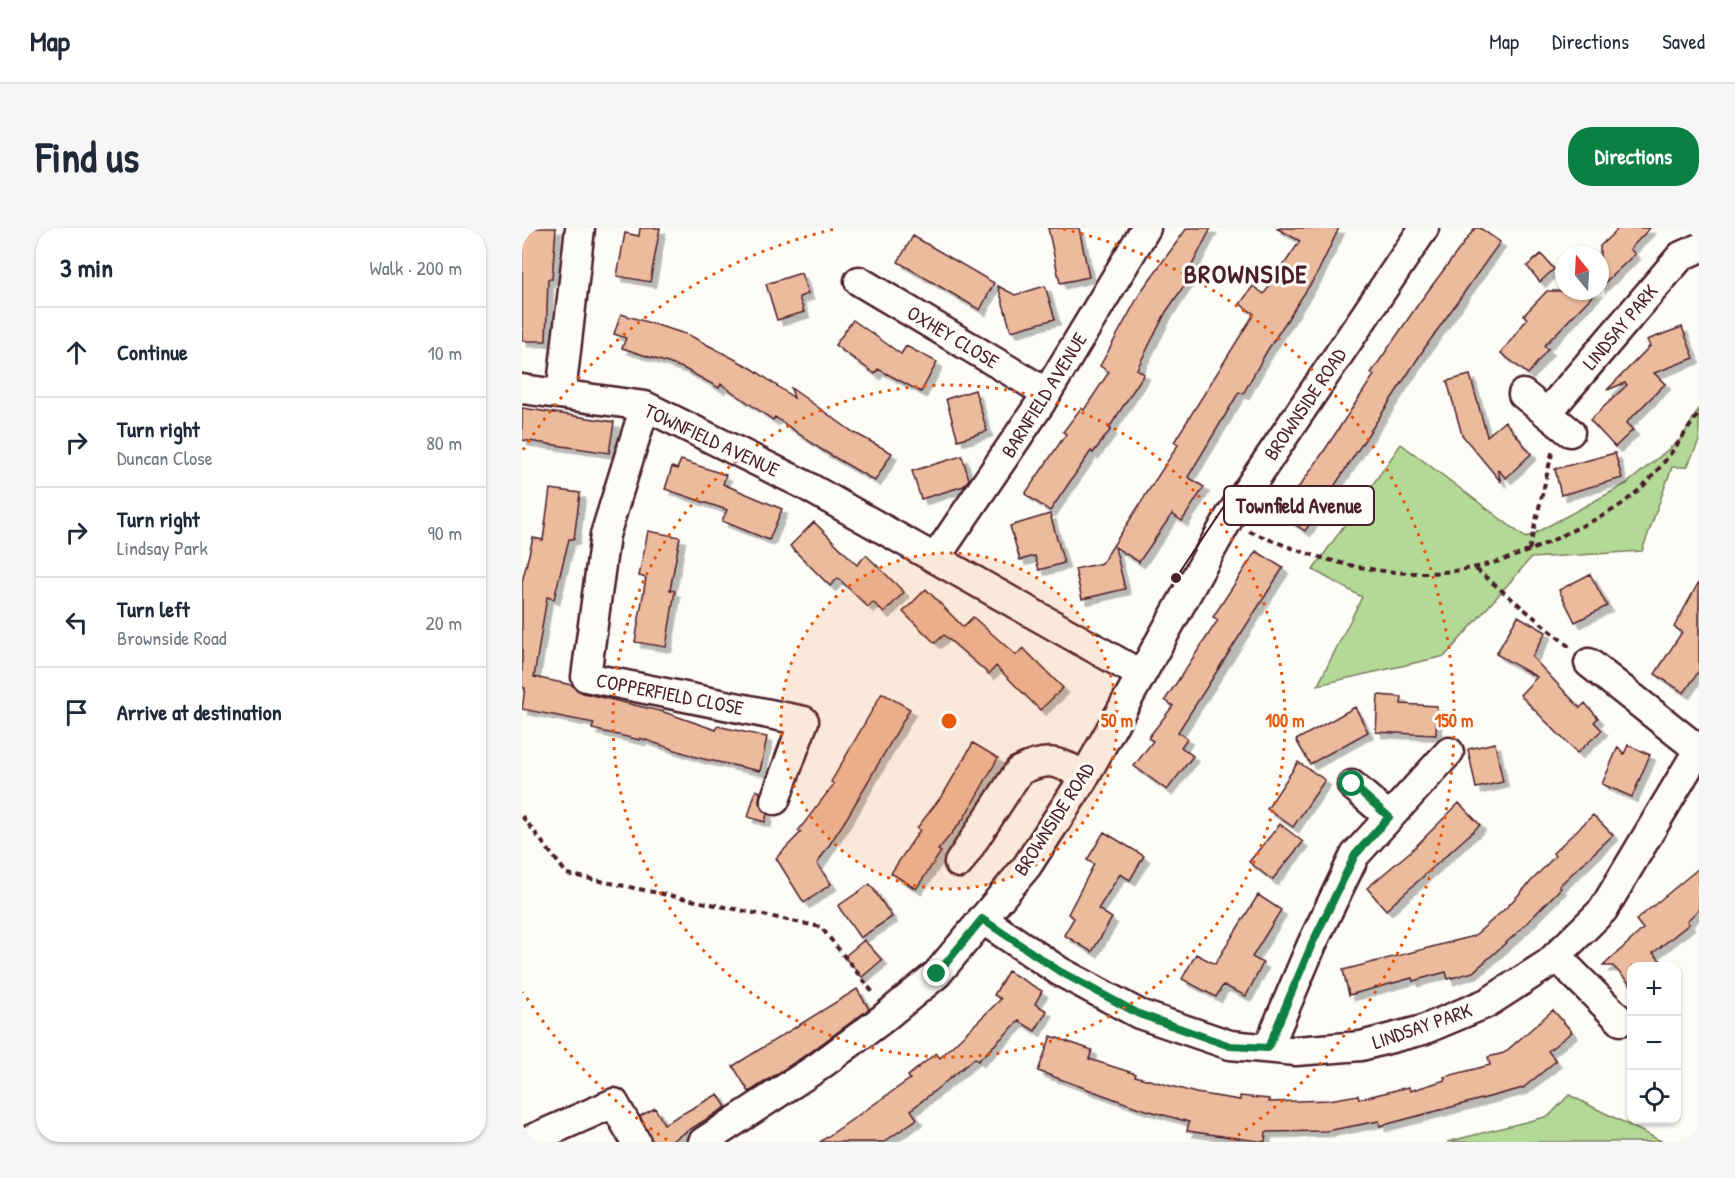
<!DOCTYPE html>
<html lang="en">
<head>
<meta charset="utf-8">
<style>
  body { margin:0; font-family:"Patrick Hand",sans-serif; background:#f6f6f7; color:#1f2937 }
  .controls { position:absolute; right:18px; bottom:18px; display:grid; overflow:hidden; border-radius:12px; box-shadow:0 2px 4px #0004 }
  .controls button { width:54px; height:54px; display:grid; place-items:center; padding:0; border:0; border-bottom:2px solid #e0e1e3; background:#fff; color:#1f2937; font:30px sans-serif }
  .compass { position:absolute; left:1033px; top:18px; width:54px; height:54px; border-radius:50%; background:#fff; box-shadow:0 2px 4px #0004; rotate:342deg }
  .stop { position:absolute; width:18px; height:18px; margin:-14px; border:4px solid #0b8043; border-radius:50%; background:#fff }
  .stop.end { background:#0b8043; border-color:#fff; box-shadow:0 2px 6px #0008 }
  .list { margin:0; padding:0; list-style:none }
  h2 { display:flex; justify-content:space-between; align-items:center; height:78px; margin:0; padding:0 24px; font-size:26px }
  h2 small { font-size:20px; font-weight:400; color:#747a83 }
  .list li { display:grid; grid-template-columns:39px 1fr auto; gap:18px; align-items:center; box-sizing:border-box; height:90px; padding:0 24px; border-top:2px solid #e0e1e3 }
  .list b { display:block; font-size:22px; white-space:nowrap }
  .list p { margin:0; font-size:20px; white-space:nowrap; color:#747a83 }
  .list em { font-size:20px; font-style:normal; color:#747a83 }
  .icon { flex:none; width:33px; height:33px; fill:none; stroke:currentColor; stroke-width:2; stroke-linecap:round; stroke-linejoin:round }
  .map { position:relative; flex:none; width:1177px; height:914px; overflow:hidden; border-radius:24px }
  header { display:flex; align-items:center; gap:36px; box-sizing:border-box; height:84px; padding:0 30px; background:#fff; border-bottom:2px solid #e0e1e3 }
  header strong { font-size:28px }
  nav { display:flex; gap:33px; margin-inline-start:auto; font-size:21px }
  .intro { display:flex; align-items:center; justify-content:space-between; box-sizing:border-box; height:144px; padding:0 36px }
  h1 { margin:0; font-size:42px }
  .button { padding:15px 27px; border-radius:24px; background:#0b8043; color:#fff; font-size:21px; font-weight:700 }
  main { display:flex; gap:36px; padding:0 36px }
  aside { flex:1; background:#fff; border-radius:24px; box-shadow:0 2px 4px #0004 }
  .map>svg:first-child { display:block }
  .green { fill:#b2da96; stroke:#7e7c60; stroke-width:1.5 }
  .building { fill:#ecba9d; stroke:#4a1f2b; stroke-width:1.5; filter:url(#shadow) }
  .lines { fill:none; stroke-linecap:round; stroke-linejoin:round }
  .minor-casing { stroke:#4a1f2b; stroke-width:33 }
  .path { stroke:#4a1f2b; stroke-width:4; stroke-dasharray:6 4.5; stroke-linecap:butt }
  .minor { stroke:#fdfcf7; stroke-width:28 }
  .route { stroke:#0b8043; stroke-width:8 }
  .ring { fill:none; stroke:#e8590c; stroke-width:3; stroke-dasharray:3 6 }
  .labels { text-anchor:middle; stroke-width:6; stroke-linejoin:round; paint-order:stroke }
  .street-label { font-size:20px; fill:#4a1f2b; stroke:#fdfcf7 }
  .district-label { font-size:26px; font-weight:bold; letter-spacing:1.5px; fill:#4a1f2b; stroke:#fdfcf7 }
  .centre { fill:#e8590c; stroke:#fdfcf7; stroke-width:3 }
  .ring-label { font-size:18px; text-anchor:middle; font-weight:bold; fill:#e8590c; stroke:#fdfcf7; stroke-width:6; stroke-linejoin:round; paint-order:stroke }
  .leader { fill:none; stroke:#4a1f2b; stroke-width:2 }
  .callout-dot { fill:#4a1f2b; stroke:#fdfcf7; stroke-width:2 }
  .callout { fill:#fdfcf7; stroke:#4a1f2b; stroke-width:2 }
  .callout-label { font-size:21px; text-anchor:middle; font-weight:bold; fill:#4a1f2b }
</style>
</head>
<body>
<header>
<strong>Map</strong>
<nav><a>Map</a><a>Directions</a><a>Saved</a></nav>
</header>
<div class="intro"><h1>Find us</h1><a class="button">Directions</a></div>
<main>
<aside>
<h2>3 min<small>Walk · 200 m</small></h2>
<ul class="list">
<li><svg class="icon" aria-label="ahead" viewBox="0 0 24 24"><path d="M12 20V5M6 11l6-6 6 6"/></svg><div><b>Continue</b></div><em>10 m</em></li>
<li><svg class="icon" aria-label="right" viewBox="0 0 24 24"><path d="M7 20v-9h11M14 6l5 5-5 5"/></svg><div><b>Turn right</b><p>Duncan Close</p></div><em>80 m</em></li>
<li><svg class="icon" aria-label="right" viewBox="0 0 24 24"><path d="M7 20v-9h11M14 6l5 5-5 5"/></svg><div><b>Turn right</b><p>Lindsay Park</p></div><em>90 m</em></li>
<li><svg class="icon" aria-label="left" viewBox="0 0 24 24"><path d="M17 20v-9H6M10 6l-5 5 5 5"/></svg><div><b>Turn left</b><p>Brownside Road</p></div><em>20 m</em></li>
<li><svg class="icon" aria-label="arrive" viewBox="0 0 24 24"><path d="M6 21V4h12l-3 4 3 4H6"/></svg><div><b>Arrive at destination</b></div></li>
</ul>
</aside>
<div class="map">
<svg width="1177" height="914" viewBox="0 0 1177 914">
  <defs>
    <filter id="shadow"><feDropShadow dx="5.5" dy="5.5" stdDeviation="0" flood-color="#0004"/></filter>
  </defs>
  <rect width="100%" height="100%" fill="#fdfcf7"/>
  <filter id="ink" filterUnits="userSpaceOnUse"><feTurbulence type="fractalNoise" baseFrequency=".0167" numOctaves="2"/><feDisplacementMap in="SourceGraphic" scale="12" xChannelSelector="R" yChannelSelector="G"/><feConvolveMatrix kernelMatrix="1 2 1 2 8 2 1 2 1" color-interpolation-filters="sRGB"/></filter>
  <g filter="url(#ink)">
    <path class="green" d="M 1177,181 L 1177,213 L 1165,239 L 1150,239 L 1120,323 L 1009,330 L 923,428 L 796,457 L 840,369 L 791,342 L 879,216 L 1004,310 L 1104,256 L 1159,211 Z
      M 1047,867 L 1141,914 L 925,914 L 1027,888 Z"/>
    <path class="building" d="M 0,0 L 34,0 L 30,51 L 26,51 L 24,113 L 0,113 Z
      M 118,0 L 138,0 L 128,54 L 95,48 L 103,5 L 117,8 Z
      M 526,0 L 557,0 L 567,49 L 538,55 Z
      M 665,0 L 689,0 L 669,39 L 673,42 L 644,84 L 615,141 L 622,146 L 587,200 L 589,201 L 571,225 L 569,223 L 528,283 L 503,266 L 544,206 L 541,204 L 559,180 L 562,182 L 587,144 L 578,138 L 620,62 Z
      M 754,0 L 817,0 L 795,46 L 745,123 L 721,166 L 717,164 L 666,249 L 682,259 L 660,293 L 650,286 L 617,334 L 593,319 L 603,361 L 560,371 L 553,341 L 580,335 L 656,217 L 652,214 L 732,86 L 718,76 L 731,58 L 742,66 L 778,13 Z
      M 953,0 L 958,0 L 978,14 L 904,118 L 783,303 L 758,286 L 800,226 L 852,147 L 849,145 L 897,75 Z
      M 1097,0 L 1128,0 L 1108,21 L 1113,26 L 1078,59 L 1078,18 Z
      M 391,8 L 472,55 L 458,82 L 376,34 Z
      M 1019,26 L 1032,41 L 1018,54 L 1005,38 Z
      M 279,45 L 286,66 L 277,69 L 282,84 L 255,92 L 244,56 Z
      M 476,58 L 493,67 L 523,58 L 533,91 L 489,103 Z
      M 1025,63 L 1075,63 L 1022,118 L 1026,121 L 1006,146 L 979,125 L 1005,91 L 1002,87 Z
      M 99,86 L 167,107 L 231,141 L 272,170 L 269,160 L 331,204 L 370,225 L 353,253 L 300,222 L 253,189 L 251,192 L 199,156 L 197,160 L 161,140 L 100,120 L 104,110 L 92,106 Z
      M 331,92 L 379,126 L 384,118 L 415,134 L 399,164 L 356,141 L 353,146 L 313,117 Z
      M 1160,99 L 1172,130 L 1132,145 L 1143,156 L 1104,195 L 1111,202 L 1093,219 L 1068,192 L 1105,157 L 1103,155 L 1085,162 L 1128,118 L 1125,112 Z
      M 948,147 L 965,208 L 983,193 L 1009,226 L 984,250 L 975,241 L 979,254 L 940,207 L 925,153 Z
      M 453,162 L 465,203 L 436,212 L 424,171 Z
      M 0,180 L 92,194 L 87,225 L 0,212 Z
      M 1093,225 L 1100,250 L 1039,267 L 1033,241 Z
      M 440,228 L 447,251 L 442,258 L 399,271 L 390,243 Z
      M 159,232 L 204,247 L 201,256 L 260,281 L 247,312 L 200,293 L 205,282 L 143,261 L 150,239 L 155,241 Z
      M 28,261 L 58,265 L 52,311 L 47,311 L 32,371 L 25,369 L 12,449 L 50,457 L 61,465 L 142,484 L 194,502 L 195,498 L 245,509 L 238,543 L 177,530 L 118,510 L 118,512 L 70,501 L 72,495 L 0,481 L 3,460 L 0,460 L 0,354 L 11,310 L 21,312 Z
      M 528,286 L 542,335 L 517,342 L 513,328 L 498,332 L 488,298 Z
      M 292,294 L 335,337 L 344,327 L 382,364 L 362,385 L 351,374 L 346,379 L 316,350 L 308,358 L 268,318 Z
      M 126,303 L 158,309 L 148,362 L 153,363 L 144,419 L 113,414 L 124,350 L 117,348 Z
      M 734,323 L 761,340 L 656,504 L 665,511 L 659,519 L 671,528 L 645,562 L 612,538 L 631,513 L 626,510 L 651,478 L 643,472 L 696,392 L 691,389 Z
      M 1068,346 L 1085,378 L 1053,394 L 1037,362 Z
      M 1177,354 L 1177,443 L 1162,465 L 1133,446 L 1160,404 L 1152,399 Z
      M 404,361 L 441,399 L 451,389 L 494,427 L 501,420 L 541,460 L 518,482 L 474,438 L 467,446 L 422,407 L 413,415 L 381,384 Z
      M 996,388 L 1024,404 L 1010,429 L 1058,480 L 1063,475 L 1076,490 L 1072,494 L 1080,502 L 1055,525 L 998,467 L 1015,449 L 974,426 Z
      M 360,465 L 388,481 L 326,588 L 295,636 L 309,656 L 282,675 L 254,630 L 279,604 L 276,603 L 312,556 L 309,554 Z
      M 856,467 L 880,469 L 879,476 L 915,478 L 914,507 L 854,504 Z
      M 833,479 L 846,504 L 788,536 L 774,512 Z
      M 451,515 L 476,530 L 442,590 L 416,622 L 419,624 L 394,661 L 369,645 L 398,602 L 395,600 L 422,565 Z
      M 973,515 L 981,554 L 954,560 L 946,521 Z
      M 1106,517 L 1128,527 L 1110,569 L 1080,556 L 1096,519 L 1102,526 Z
      M 776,534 L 803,552 L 771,599 L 745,581 Z
      M 234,562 L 238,564 L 237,575 L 245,586 L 243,594 L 226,589 Z
      M 937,575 L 958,597 L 864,682 L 845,660 L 889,623 Z
      M 1071,587 L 1091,607 L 1037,658 L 1039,660 L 995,705 L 951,744 L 926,751 L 924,744 L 891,753 L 890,750 L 827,767 L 821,742 L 952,708 L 984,680 L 1033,628 L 1031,625 Z
      M 758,596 L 781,614 L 750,652 L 727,634 Z
      M 582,604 L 622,628 L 608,652 L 598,646 L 576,681 L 590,690 L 570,724 L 542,707 L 552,690 L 546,686 L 572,636 L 565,632 Z
      M 1177,640 L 1177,681 L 1165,693 L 1167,696 L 1131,725 L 1144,738 L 1110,738 L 1110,758 L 1091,738 L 1081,738 L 1121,701 L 1114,692 Z
      M 348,656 L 370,689 L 338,710 L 316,678 Z
      M 736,667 L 759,682 L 730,729 L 741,735 L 724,768 L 701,757 L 694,769 L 660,751 L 674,726 L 693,736 Z
      M 342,712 L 360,732 L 340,749 L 322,729 Z
      M 486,743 L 520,763 L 513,776 L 525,783 L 513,803 L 497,793 L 456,833 L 453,830 L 389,882 L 395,891 L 362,914 L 298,914 L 388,851 L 386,848 L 414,825 L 418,830 L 479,771 L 472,767 Z
      M 335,761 L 347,781 L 287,825 L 227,864 L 211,838 Z
      M 1031,782 L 1050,804 L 1026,823 L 1034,833 L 1001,860 L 858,898 L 857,893 L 805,903 L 744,904 L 743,914 L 665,903 L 667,894 L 617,880 L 516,843 L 529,808 L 570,822 L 567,831 L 614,846 L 613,848 L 674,865 L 718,872 L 718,868 L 747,871 L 747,874 L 807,872 L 836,867 L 837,871 L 887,859 L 888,863 L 923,852 L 922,849 L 968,837 L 966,829 L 982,825 Z
      M 196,866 L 204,879 L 151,912 L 152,914 L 130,914 L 118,888 L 133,880 L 142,896 Z"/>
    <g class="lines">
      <g class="minor-casing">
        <path id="minor" d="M 337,53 L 525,165
          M 0,161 L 123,178 L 281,256 L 618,446
          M 39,166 L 58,0
          M 1001,166 L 1048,204
          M 123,178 L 83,307 L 64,449 L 282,493 L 253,572
          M 1025,185 L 1159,28 L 1177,20
          M 414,329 L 518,176 L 624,0
          M 1067,435 L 1177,522
          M 830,557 L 867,589
          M 437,635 L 497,543 C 527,528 535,534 563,547
          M 460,691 L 537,743 L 617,786 L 708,817 L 774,823 L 839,818 L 901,802 L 965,775 L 1027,735 L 1081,682 L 1177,521
          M 1034,728 L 1099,793
          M 746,820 L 790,716 L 833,627 L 927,524
          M 3,914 L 92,875 L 114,914
          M 181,914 L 296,839 L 358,793 L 415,746 L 505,638 L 560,553 L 708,288 L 902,0"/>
      </g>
      <path class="path" d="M 727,303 C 842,352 931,365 1045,305 C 1065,295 1088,286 1105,272 C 1134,250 1156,215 1177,185
        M 1007,322 L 1031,221
        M 954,341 L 1050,421
        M 0,588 L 45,646 L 299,699 L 353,767"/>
      <use href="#minor" class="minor"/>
    </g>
  </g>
  <g class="lines" filter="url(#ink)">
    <path class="route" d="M 415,746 L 460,691 L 537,743 L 617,786 L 708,818 L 746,820 L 790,716 L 833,627 L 867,589 L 830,556"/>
  </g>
  <circle cx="427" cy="493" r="168" fill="#e8590c" fill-opacity=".12"/>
  <g class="ring">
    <circle cx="427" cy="493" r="168"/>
    <circle cx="427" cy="493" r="336"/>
    <path d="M145 912A505 505 0 0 1 1 764M1 222A505 505 0 0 1 313 1M541 1A505 505 0 0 1 709 912"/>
  </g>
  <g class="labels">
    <g class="street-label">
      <text transform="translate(1098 99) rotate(-50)" y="7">LINDSAY PARK</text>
      <text transform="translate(431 109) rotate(31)" y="7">OXHEY CLOSE</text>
      <text transform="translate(522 167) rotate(-58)" y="7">BARNFIELD AVENUE</text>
      <text transform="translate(783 176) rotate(-56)" y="7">BROWNSIDE ROAD</text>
      <text transform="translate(190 212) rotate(25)" y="7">TOWNFIELD AVENUE</text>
      <text transform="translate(148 466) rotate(11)" y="7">COPPERFIELD CLOSE</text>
      <text transform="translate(532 591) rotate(-57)" y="7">BROWNSIDE ROAD</text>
      <text transform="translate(900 798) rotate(-19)" y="7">LINDSAY PARK</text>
    </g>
    <g class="district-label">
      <text x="724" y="55">BROWNSIDE</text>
    </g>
  </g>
  <circle cx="427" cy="493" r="9" class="centre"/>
  <g class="ring-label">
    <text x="595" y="499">50 m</text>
    <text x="763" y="499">100 m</text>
    <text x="932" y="499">150 m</text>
  </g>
  <path class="leader" d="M654 350L702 278"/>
  <circle class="callout-dot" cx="654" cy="350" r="6"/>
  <rect class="callout" x="702" y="258" width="150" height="39" rx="6"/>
  <g class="callout-label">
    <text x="777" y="285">Townfield Avenue</text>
  </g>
</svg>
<div class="controls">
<button>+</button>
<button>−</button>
<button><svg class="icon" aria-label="locate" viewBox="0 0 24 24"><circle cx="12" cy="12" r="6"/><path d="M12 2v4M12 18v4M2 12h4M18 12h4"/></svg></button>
</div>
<svg class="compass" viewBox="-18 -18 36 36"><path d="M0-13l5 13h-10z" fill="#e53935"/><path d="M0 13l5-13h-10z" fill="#747a83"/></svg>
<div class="stop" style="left:830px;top:556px"></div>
<div class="stop end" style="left:415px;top:746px"></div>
</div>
</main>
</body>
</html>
